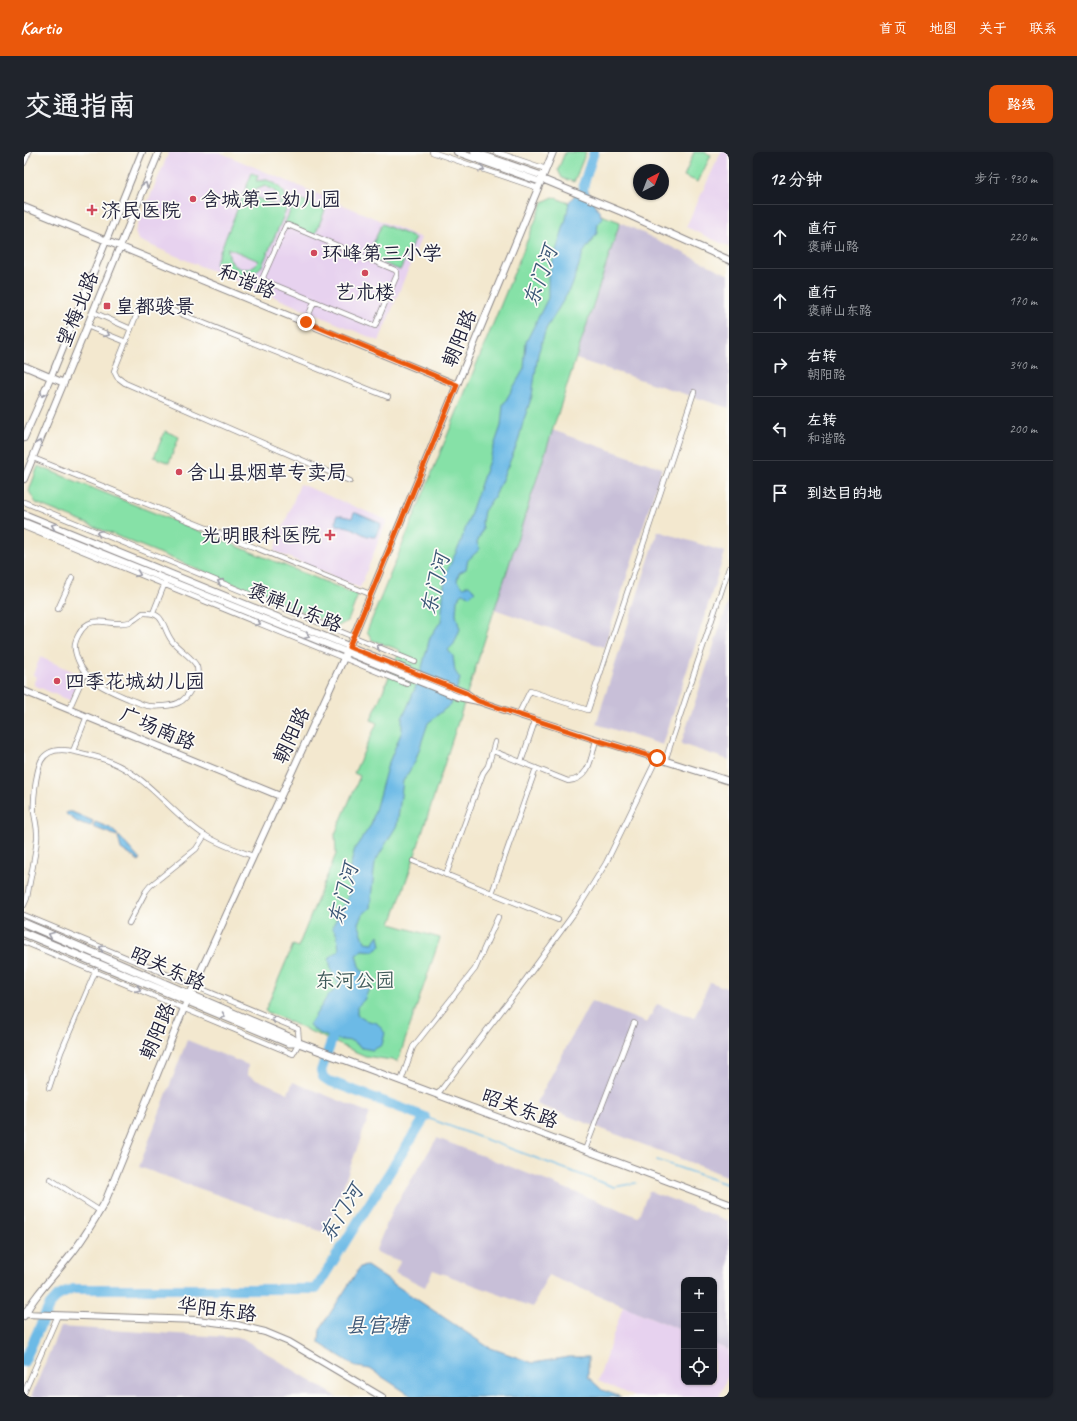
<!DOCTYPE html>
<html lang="zh">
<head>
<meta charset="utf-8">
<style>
  body { margin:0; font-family:Caveat,"LXGW WenKai TC",sans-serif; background:#20242c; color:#f1f3f6 }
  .controls { position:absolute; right:12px; bottom:12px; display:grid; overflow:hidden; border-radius:8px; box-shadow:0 1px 3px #0004 }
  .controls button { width:36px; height:36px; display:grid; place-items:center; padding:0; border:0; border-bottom:1px solid #363941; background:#171b24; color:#f1f3f6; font:20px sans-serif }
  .compass { position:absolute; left:609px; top:12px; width:36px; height:36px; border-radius:50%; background:#171b24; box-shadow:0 1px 3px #0004; rotate:42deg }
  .stop { position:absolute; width:12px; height:12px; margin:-9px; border:3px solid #ea580c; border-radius:50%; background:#fff }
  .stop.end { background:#ea580c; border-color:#fff; box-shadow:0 1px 4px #0008 }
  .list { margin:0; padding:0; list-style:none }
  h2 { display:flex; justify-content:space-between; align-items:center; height:52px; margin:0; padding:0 16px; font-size:17px }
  h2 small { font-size:13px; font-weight:400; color:#9ea1a6 }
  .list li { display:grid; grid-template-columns:26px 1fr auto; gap:12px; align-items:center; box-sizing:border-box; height:64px; padding:0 16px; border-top:1px solid #363941 }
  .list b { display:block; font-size:15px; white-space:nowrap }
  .list p { margin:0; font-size:13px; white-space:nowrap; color:#9ea1a6 }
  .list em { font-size:13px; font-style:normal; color:#9ea1a6 }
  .icon { flex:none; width:22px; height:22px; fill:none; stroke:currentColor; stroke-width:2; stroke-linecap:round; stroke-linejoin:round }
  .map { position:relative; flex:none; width:705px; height:1245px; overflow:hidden; border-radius:8px }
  header { display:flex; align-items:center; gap:24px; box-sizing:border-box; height:56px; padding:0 20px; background:#ea580c; color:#fff }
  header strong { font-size:19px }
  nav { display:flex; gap:22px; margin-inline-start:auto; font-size:14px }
  .intro { display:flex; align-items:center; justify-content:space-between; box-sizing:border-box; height:96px; padding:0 24px }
  h1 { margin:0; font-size:28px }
  .button { padding:10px 18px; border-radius:8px; background:#ea580c; color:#fff; font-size:14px; font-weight:700 }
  main { display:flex; gap:24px; padding:0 24px }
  aside { flex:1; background:#171b24; border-radius:8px; box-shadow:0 1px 3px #0004 }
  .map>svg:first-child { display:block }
  .built { fill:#e7d2ef }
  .industrial { fill:#c8bfd8 }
  .green { fill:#86e1a7; stroke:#548271; fill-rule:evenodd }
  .water { fill:#6cbae6; stroke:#476e90 }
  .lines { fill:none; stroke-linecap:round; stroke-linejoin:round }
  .stream { stroke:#6cbae6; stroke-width:1.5 }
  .river { stroke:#6cbae6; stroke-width:10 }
  .street-casing { stroke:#8a8585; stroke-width:6 }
  .secondary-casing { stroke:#8a8585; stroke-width:8 }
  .primary-casing { stroke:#8a8585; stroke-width:9 }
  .street { stroke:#fff; stroke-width:4.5 }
  .secondary { stroke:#fff; stroke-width:6 }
  .primary { stroke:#fff; stroke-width:7 }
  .oneway { stroke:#9c9ca7 }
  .route { stroke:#ea580c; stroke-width:5 }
  .poi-dot { fill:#d1495b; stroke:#fdfcf7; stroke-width:1.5 }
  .labels { text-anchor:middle; stroke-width:3.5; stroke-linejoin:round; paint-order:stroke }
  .poi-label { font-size:20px; fill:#22223b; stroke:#fdfcf7; text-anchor:start }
  .street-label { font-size:20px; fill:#22223b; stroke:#fdfcf7 }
  .park-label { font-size:20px; fill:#405b5b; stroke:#fdfcf7 }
  .water-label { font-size:21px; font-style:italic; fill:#3c5777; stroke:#fdfcf7 }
</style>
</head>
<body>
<header>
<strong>Kartio</strong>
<nav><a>首页</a><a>地图</a><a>关于</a><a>联系</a></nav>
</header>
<div class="intro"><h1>交通指南</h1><a class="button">路线</a></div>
<main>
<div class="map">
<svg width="705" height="1245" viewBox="0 0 705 1245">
  <rect width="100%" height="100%" fill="#fdfcf7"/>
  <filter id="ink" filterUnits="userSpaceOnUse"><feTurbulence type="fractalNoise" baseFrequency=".025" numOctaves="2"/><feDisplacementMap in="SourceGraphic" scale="8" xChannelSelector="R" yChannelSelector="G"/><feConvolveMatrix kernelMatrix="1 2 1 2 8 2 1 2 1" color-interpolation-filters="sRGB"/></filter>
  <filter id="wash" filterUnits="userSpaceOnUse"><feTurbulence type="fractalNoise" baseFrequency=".012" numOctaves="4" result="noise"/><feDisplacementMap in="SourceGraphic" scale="16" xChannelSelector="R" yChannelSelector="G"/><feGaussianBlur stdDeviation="0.9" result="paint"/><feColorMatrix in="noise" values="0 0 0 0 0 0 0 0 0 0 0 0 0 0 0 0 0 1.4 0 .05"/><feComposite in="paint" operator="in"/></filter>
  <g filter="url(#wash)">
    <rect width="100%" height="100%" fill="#f3e8cf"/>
    <path class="built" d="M 145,0 L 195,0 L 397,86 L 355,189 L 114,88 L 111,80 Z
      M 697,0 L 705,0 L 705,95 L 662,75 Z
      M 276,332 L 363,368 L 336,436 L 250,399 Z
      M 16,505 L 57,523 L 46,549 L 10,533 L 13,525 L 9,523 Z
      M 599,1154 L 660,1179 L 660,1230 L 690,1230 L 690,1192 L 705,1198 L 705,1221 L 695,1245 L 611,1245 L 574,1229 Z"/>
    <path class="industrial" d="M 596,70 L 705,123 L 705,256 L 552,207 Z
      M 528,278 L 638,316 L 580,495 L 470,457 Z
      M 634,379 L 701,400 L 639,593 L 572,572 Z
      M 705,448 L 705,608 L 657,592 Z
      M 686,830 L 705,837 L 705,1025 L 512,952 L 567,849 L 623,871 L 633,852 L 670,866 Z
      M 163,888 L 224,913 L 223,923 L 264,941 L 269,930 L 346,961 L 302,1081 L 115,1015 Z
      M 413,986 L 614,1065 L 625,1039 L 705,1069 L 705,1198 L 690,1192 L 690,1128 L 660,1128 L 660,1179 L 524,1123 L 509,1155 L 409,1118 L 401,1135 L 371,1120 L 376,1109 L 351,1100 L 368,1059 Z
      M 36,1175 L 218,1186 L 313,1245 L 7,1245 Z"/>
    <path class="green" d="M 541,0 L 562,0 L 550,30 L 538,26 L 534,18 Z
      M 670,0 L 680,0 L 687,3 L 674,30 L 660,24 Z
      M 228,21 L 234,24 L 232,29 L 243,28 L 252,32 L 260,40 L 263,50 L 263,56 L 238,114 C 225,127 208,125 199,109 L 197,115 L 191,112 ZM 241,34 C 252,38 257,44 256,55 L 226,43 L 229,39 ZM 204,96 L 235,109 C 221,125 204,115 204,96 Z
      M 272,45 L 301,58 L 291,83 L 261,71 Z
      M 529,45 L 596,70 L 389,709 L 367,772 L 416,786 L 374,909 L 341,904 L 241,859 L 269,793 L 274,795 L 312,702 L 311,682 L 336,624 L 330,621 L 353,571 L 347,568 L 376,498 L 348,488 L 343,479 L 519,50 Z
      M 358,72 L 391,86 L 376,118 L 343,105 Z
      M 141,279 L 155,285 L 145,311 L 130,305 Z
      M 14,314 L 334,443 L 324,469 L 314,474 L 12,351 L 5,339 Z"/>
    <path class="water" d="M 560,31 L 579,67 L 574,71 L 573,81 L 559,101 L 548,134 L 522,177 L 514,202 L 508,244 L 499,270 L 494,290 L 472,342 L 460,359 L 458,370 L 459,377 L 453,391 L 456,397 L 444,408 L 442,417 L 435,421 L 433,429 L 439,435 L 445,433 L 451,439 L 446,444 L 438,441 L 433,448 L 432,463 L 436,477 L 430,492 L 424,498 L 429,504 L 431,519 L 436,527 L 427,552 L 404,571 L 391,610 L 379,629 L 373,673 L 351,710 L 346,756 L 338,763 L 334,771 L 341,790 L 349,791 L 355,783 L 357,794 L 349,799 L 339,798 L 332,803 L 335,814 L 345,828 L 345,837 L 340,848 L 333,855 L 333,863 L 341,868 L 353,871 L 361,881 L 358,893 L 349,898 L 338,896 L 328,889 L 309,887 L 293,880 L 285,873 L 303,845 L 315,834 L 307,818 L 305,806 L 315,798 L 313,783 L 308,775 L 323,748 L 327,731 L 325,719 L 331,696 L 347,673 L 363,615 L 378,579 L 378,566 L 383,556 L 395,527 L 406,485 L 417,469 L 421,423 L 436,392 L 477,274 L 479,253 L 500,217 L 502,190 L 524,146 L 524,125 L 542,67 L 545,50 Z
      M 330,361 L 332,361 L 356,371 L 357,373 L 351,385 C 343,385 339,382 333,379 C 328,375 319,374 313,373 L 312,371 L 313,363 L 328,366 Z
      M 43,660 L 48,660 L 69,669 L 67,674 L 53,670 L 42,662 Z
      M 71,670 L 86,676 L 94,683 L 93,684 L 69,675 Z
      M 95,684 L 116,708 L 115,709 L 97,697 L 94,685 Z
      M 343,1114 L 464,1195 L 509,1211 L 545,1205 L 564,1205 L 564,1225 L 578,1238 L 597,1245 L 389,1245 L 346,1217 L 333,1215 L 295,1191 L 296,1177 L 336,1115 Z"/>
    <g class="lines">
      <path class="stream" d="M 401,965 L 590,1035 L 612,1031
        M 633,1008 L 705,1033"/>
      <path class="river" d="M 558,45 L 560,31 L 570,0
        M 0,1210 L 25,1154 L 34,1144 L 49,1137 L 292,1137 L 326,1082 L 401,965 L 305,929 L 299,925 L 297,919 L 313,873"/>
    </g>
  </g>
  <g filter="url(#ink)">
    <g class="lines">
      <g class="street-casing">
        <path id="street" d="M 408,0 L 514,36
          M 472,0 L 522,17
          M 0,11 L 5,0
          M 262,73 L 264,73 L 371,118 L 373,120 L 373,123 L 351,174 L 241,129 L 239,125 Z
          M 69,160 L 107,177
          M 282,170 L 290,150
          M 63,174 L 102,190
          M 9,306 L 346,442
          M 326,329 L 101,231 L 93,225 L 90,219 L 116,154 L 121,150 L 127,150 L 364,245
          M 0,350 L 391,510
          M 0,375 L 383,532
          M 34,457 L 48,426
          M 119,461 C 142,460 137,474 148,489 C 154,497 171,507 173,515 C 175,523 172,529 168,535 C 165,542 161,548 154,551 C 148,554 132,555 124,554 C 118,553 111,549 105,547 C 84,538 62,530 54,508 C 50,497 49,492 55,482 C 67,459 87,476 106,470 C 111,468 115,464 119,461 Z
          M 129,461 L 141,431
          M 45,557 L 61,521
          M 494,563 L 506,539 L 564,558 L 670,240
          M 49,599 L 63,564
          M 469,599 L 544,629 C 566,627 567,606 572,588
          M 641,609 L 705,416
          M 497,610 L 511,569
          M 389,709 L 534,768
          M 422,723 L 459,621 L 464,614 L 471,590
          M 468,741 L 512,616
          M 0,753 L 3,746 C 6,727 11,707 13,687 C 14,678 11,668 10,660 C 9,647 12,621 17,609 C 24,596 40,597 52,600 C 64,603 76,605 87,610 C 124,625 147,661 179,682 C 194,692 212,698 229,704
          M 0,763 L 274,877 L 275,891 L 269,902 L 0,790
          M 105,771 L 122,739 L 126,734 L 172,697 L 181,683
          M 377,929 L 389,895 L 451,817 L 474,765
          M 25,936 L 37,900 L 72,818
          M 413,943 L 502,827 L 556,753 L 582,711 L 633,606
          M 561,998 L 610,871
          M 26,1027 L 76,1059
          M 0,1241 L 34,1163"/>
      </g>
      <g class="secondary-casing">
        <path id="secondary" d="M 433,0 L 517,30
          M 450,0 L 519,24
          M 518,27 L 598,60 L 705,108
          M 0,55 L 433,233
          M 0,214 L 40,231
          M 0,286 L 27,225 L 118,0
          M 0,327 L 135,0
          M 0,362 L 344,502 L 442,541 L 453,549
          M 0,370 L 434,545 L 454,549 C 537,578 622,602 705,629
          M 0,539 L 256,644
          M 318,907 L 705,1052
          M 0,1162 L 173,1168 L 213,1173 L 241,1180 L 265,1190 L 358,1245
          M 0,1164 C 11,1142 30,1124 45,1105 C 59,1088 70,1069 81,1050 L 163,849 L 325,495 L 529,0"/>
      </g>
      <g class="primary-casing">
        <path id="primary" d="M 0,771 L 267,886 L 275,891 L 318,907
          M 0,781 L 265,891 L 275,891"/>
      </g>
      <use href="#street" class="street"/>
      <use href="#secondary" class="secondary"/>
      <use href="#primary" class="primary"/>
    </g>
    <defs><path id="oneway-chevron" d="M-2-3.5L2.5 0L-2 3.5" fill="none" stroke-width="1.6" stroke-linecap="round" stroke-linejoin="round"/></defs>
    <g class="oneway">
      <use href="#oneway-chevron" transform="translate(458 17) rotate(19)"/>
      <use href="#oneway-chevron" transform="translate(121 33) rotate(-68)"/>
      <use href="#oneway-chevron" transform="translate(83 182) rotate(23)"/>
      <use href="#oneway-chevron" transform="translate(19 242) rotate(113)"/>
      <use href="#oneway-chevron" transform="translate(15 291) rotate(-67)"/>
      <use href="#oneway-chevron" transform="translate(30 374) rotate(-158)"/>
      <use href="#oneway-chevron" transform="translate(75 381) rotate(-158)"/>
      <use href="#oneway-chevron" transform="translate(114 422) rotate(22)"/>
      <use href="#oneway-chevron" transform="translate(196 430) rotate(-158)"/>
      <use href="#oneway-chevron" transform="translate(234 471) rotate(22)"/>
      <use href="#oneway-chevron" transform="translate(283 484) rotate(22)"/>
      <use href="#oneway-chevron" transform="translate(355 495) rotate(-158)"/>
      <use href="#oneway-chevron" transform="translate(27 783) rotate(-157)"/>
      <use href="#oneway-chevron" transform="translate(78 796) rotate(-157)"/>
      <use href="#oneway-chevron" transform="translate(114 837) rotate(23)"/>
      <use href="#oneway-chevron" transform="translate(199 864) rotate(22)"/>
      <use href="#oneway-chevron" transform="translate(250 867) rotate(-157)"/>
    </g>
  </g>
  <g class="lines" filter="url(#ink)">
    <path class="route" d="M 282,170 L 433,233 L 325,495 L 442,541 L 454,549 L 572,588 L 633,606"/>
  </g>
  <g class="poi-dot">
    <circle cx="169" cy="47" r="4"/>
    <path d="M66 52h4v4h4v4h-4v4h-4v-4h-4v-4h4z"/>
    <circle cx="290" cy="101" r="4"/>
    <circle cx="341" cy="121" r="4"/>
    <rect x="79" y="150" width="8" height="8" rx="2"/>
    <circle cx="155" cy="320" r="4"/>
    <path d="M304 377h4v4h4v4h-4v4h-4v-4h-4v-4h4z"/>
    <circle cx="33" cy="529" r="4"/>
  </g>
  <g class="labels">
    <g class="poi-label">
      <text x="177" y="54">含城第三幼儿园</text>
      <text x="77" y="65">济民医院</text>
      <text x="298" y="108">环峰第三小学</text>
      <text x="341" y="147" text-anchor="middle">艺术楼</text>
      <text x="91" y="161">皇都骏景</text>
      <text x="163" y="327">含山县烟草专卖局</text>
      <text x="297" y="390" text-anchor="end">光明眼科医院</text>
      <text x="41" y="536">四季花城幼儿园</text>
    </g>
    <g class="street-label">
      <text transform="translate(223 129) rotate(22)" y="7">和谐路</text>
      <text transform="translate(53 157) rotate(-68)" y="7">望梅北路</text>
      <text transform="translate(435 186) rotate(-68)" y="7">朝阳路</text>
      <text transform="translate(271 455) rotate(22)" y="7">褒禅山东路</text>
      <text transform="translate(134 576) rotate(23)" y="7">广场南路</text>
      <text transform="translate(267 583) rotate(-65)" y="7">朝阳路</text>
      <text transform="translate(144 816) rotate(24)" y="7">昭关东路</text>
      <text transform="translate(133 879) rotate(-67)" y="7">朝阳路</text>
      <text transform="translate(496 956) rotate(20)" y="7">昭关东路</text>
      <text transform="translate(193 1157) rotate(7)" y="7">华阳东路</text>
    </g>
    <g class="park-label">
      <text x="331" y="835">东河公园</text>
    </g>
    <g class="water-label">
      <text transform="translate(516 124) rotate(-70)" y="7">东门河</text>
      <text transform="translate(411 432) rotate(-76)" y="7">东门河</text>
      <text transform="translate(319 742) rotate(-75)" y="7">东门河</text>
      <text transform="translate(317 1061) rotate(-58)" y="7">东门河</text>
      <text x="353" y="1180">县官塘</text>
    </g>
  </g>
</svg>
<div class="controls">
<button>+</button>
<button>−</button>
<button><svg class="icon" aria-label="locate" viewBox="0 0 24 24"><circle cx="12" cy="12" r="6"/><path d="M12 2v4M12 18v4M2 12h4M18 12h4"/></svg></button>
</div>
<svg class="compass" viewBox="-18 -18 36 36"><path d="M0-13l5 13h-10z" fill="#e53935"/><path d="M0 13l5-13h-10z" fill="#9ea1a6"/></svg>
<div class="stop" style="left:633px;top:606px"></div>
<div class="stop end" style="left:282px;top:170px"></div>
</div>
<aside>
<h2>12 分钟<small>步行 · 930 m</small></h2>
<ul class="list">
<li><svg class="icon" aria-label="ahead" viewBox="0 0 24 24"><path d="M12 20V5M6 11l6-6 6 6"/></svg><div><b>直行</b><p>褒禅山路</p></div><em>220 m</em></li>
<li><svg class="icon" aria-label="ahead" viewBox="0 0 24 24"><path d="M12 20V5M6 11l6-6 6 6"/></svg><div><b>直行</b><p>褒禅山东路</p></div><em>170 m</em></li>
<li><svg class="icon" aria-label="right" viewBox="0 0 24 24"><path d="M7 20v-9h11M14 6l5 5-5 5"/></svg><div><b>右转</b><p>朝阳路</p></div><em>340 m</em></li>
<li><svg class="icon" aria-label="left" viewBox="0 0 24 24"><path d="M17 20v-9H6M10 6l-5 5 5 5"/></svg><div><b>左转</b><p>和谐路</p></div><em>200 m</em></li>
<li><svg class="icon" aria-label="arrive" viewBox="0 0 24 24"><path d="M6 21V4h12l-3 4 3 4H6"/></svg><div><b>到达目的地</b></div></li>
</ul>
</aside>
</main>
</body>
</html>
